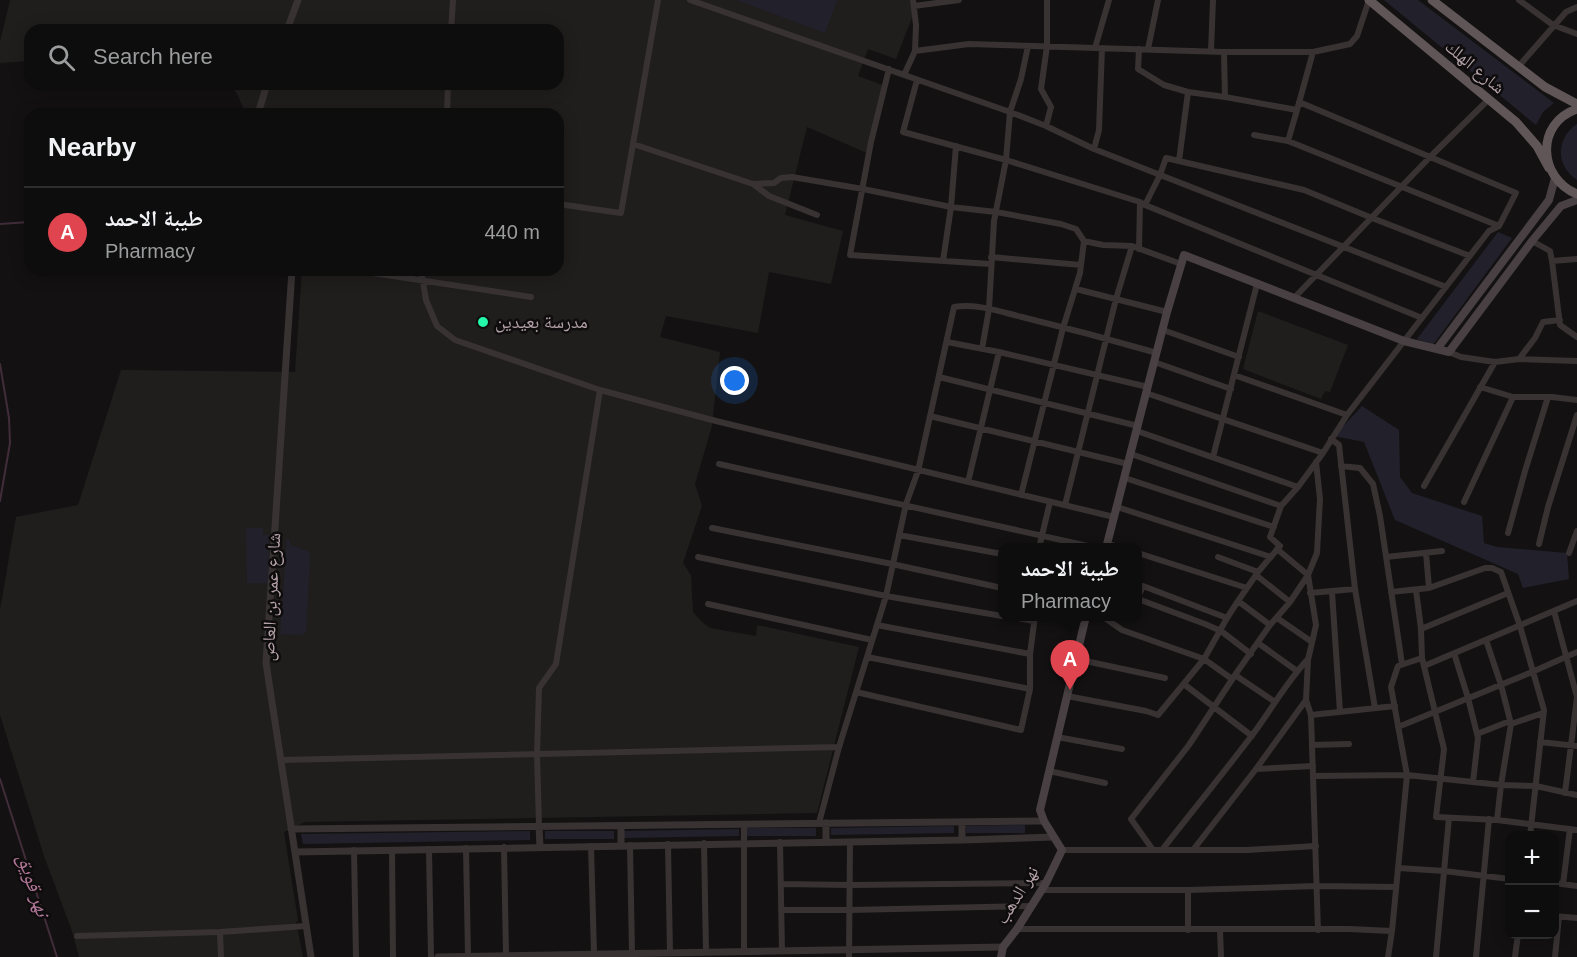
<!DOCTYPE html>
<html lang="en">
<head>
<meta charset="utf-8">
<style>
  body { margin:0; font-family:Helvetica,"Noto Naskh Arabic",sans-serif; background:#171616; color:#f1f3f6 }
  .controls { position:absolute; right:18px; bottom:18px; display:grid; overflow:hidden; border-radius:12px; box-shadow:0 3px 15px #0003 }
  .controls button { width:54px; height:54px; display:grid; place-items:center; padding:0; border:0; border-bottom:2px solid #2e2d2e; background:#0e0d0d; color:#f1f3f6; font:30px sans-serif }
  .you { position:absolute; left:735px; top:381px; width:21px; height:21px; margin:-15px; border:4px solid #fff; border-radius:50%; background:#1a73e8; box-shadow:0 0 0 9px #1a73e833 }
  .badge { display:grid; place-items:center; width:39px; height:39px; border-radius:50%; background:#db2777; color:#fff; font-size:20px; font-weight:700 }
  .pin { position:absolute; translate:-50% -50px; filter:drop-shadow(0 2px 3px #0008) }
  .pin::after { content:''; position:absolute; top:32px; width:21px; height:18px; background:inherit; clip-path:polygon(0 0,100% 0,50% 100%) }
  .popup { position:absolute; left:998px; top:543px; width:144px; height:78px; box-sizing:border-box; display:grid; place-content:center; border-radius:12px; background:#0e0d0d; filter:drop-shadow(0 2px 4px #0005); font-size:20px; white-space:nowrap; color:#9b9c9d }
  .popup b { font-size:22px; color:#f1f3f6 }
  .popup::after { content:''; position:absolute; left:50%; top:100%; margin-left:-12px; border:12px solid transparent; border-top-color:#0e0d0d }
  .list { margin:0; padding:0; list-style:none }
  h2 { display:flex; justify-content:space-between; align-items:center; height:78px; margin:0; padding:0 24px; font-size:26px }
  h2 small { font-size:20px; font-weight:400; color:#9b9c9d }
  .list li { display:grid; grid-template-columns:39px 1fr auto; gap:18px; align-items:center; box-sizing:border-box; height:90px; padding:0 24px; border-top:2px solid #2e2d2e }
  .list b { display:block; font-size:22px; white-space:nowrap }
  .list p { margin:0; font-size:20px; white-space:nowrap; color:#9b9c9d }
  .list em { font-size:20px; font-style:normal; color:#9b9c9d }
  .icon { flex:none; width:33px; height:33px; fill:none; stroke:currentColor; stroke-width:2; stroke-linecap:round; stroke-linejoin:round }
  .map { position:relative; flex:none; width:1577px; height:957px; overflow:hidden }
  .search { position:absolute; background:#0e0d0d; box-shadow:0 3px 15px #0003; left:24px; top:24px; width:540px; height:66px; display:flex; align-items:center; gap:15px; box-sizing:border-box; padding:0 21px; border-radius:18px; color:#9b9c9d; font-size:22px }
  .panel { position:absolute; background:#0e0d0d; box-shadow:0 3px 15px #0003; left:24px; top:108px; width:540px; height:168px; border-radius:18px }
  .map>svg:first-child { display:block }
  .built { fill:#201d1d }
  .green { fill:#22212b }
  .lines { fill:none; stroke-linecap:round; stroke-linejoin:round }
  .stream { stroke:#412d39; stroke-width:2 }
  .minor { stroke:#383233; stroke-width:6 }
  .tertiary { stroke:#383233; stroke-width:7 }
  .secondary { stroke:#484042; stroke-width:8 }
  .trunk { stroke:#605658; stroke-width:9 }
  .poi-dot { fill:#24f8a8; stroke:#0e0c0c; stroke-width:2 }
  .labels { text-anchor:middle; stroke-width:5; stroke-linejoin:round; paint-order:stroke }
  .street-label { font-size:18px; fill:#b4a2a8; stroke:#0e0c0c }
  .poi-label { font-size:18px; fill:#b4a2a8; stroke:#0e0c0c; text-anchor:start }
  .water-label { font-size:20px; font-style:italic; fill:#b17798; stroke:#0e0c0c }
</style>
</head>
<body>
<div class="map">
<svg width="1577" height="957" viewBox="0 0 1577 957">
  <rect width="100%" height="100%" fill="#131111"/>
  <path class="built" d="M 10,0 L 910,0 L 913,15 L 896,59 L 868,49 L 858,76 L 885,86 L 867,153 L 807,127 L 785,215 L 843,231 L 831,284 L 769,272 L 758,333 L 666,316 L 660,337 L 720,352 L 712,426 L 695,484 L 702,506 L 683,563 L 691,575 L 693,612 L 702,622 L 710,628 L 756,636 L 757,625 L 859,647 L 817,813 L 305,822 L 284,832 L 298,920 L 293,927 L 298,931 L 303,957 L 79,957 L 72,931 L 44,856 L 0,715 L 0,610 L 16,517 L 78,505 L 121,370 L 295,372 L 302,270 L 558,270 L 558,114 L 246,114 L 237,94 L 229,84 L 558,84 L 558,30 L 30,30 L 30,61 L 0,63 L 0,42 Z
    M 1258,311 L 1348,345 L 1330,392 L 1325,391 L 1321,399 L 1243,369 Z"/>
  <path class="green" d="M 737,0 L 837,0 L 825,33 Z
    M 1384,0 L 1418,0 L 1554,103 L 1543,112 L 1536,125 Z
    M 1577,124 L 1577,180 C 1555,166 1556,138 1577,124 Z
    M 1498,232 L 1512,238 L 1433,345 L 1417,339 Z
    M 1362,406 L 1399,430 L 1400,477 L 1412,493 L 1482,516 L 1484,543 L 1497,547 L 1567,553 L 1569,579 L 1523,588 L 1518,574 L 1395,520 L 1364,442 L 1334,436 Z
    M 246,528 L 263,528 L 263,535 L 269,535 L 268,583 L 247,583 Z
    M 287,539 L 289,539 L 291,545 L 309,552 L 310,557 L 306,632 L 301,635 L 280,634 Z
    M 1025,825 L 1025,833 L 966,833 L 966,826 Z
    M 954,826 L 954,833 L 831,835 L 831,828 Z
    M 747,828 L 816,828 L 816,836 L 747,836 Z
    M 739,829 L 739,836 L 623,838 L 623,831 Z
    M 530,831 L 530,840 L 303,844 L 301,834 Z
    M 545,831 L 614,831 L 614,839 L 545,839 Z"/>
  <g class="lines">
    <path class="stream" d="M 0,224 L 30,222
      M 0,364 L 9,418 L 10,443 L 0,501
      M 0,779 L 57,957"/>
    <path class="minor" d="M 690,0 L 1010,112 L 1046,126 L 1094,149 L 1446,287
      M 1519,0 L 1553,25 L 1577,34
      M 914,6 L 959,0
      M 451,30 L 453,0
      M 1095,48 L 1109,0
      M 1139,49 L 1138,69 L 1164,85 L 1188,92 L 1225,97 L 1297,110 L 1313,52
      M 1148,49 L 1158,0
      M 915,51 L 969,44 L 1224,52 L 1313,52 L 1350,44 L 1357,36 L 1369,0
      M 1211,51 L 1213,0
      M 1224,52 L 1225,97
      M 1518,67 L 1566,12 L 1577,7
      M 889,69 L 871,142 L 850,255 L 991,264
      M 904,75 L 915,51 L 916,25 L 913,0
      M 917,80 L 903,132 L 1006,160 L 1140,202 L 1145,205 L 1422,318
      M 447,114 L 448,84
      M 1046,126 L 1051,107 L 1041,89 L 1047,46 L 1047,0
      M 1254,135 L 1288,141 L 1297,110
      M 1288,141 L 1499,226
      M 633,144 L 753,184 L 774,183 L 781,178 L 792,177 L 863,189 L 951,207 L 996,212 L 1061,224 L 1076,229 L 1084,241 L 1103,245 L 1132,246 L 1181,264
      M 1094,149 L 1099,130 L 1102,48
      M 1179,161 L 1188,92
      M 753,184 L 769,196 L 817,215
      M 558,204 L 621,213 L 658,0
      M 1145,205 L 1160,175 L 1166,158 L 1304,190 L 1372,218 L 1470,256
      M 1532,241 L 1550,251 L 1552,261 L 1577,259
      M 1139,249 L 1140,202
      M 991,257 L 1081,265 L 1084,241
      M 943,261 L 951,207 L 956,146
      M 1552,261 L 1560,325 L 1577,337
      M 353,270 L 531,297
      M 421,270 L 426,300 L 437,326 L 455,340 L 600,390 L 716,421 L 1114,517
      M 1076,289 L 1167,312
      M 1294,298 L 1430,157 L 1489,99
      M 1163,330 L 1239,357
      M 947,342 L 999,352 L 1148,387
      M 982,349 L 989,309 L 994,221 L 1006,160 L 1010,112 L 1021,79 L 1028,46
      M 1449,352 L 1461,357 L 1495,362 L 1519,359 L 1577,361
      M 1519,359 L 1535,338 L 1543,322 L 1560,320
      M 1154,362 L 1231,389
      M 1234,375 L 1347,415
      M 939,377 L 1138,426
      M 1480,387 L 1513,397 L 1552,397 L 1577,400
      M 1146,393 L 1323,453
      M 930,416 L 1128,464
      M 1137,431 L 1298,487
      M 1331,439 L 1339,445 L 1355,589 L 1375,708
      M 1131,454 L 1281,506
      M 1213,457 L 1257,284
      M 1316,462 L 1320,499 L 1317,553 L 1308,575 L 1316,625 L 1308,660 L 1306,700 L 1311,715 L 1318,930
      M 719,464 L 1097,548
      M 1341,466 L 1360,468 L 1373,484 L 1380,516 L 1402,664
      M 1125,478 L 1274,527
      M 968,482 L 999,352
      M 1424,486 L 1495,362
      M 1021,495 L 1063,328 L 1080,273 L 1081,265
      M 1464,502 L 1513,397
      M 1065,505 L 1116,299 L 1132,246
      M 1117,507 L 1271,557
      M 712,528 L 892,564 L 1002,588
      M 1508,533 L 1525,471 L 1548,397
      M 899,535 L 1002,554
      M 1107,543 L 1120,548
      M 1539,544 L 1548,507 L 1577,415
      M 1039,548 L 1050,502
      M 1138,553 L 1247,588
      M 1426,553 L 1429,588
      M 1569,553 L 1577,531
      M 698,557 L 886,596 L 1002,616
      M 1218,557 L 1258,572
      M 1386,557 L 1442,551
      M 1256,575 L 1290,602
      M 1416,590 L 1421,629 L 1422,658 L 1444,749 L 1436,817 L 1497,820 L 1577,830
      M 1332,592 L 1340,712
      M 1391,592 L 1429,588 L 1485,568 L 1492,568 L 1501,572 L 1520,626 L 1544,710 L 1530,836
      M 1310,593 L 1355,589
      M 1138,597 L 1143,586 L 1227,618
      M 1138,599 L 1205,624 L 1221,631 L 1251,654
      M 1238,601 L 1270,625
      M 708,604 L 872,640
      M 1554,611 L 1577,697 L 1565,793
      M 1006,616 L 1034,621
      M 1102,616 L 1122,630 L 1204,659 L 1232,679
      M 1277,618 L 1312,642
      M 877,625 L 1030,654
      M 1421,629 L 1508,593
      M 1486,640 L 1501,685 L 1511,724 L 1501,785 L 1497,820
      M 1258,643 L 1297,671
      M 1454,653 L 1468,698 L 1478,738 L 1473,782
      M 867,657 L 1030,689
      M 1076,659 L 1165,678
      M 1424,666 L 1577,601
      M 1235,675 L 1275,702
      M 1185,685 L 1252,736
      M 856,692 L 1021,730 L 1030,689 L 1030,654 L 1035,616
      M 1067,696 L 1146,711 L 1158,715 L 1204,659 L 1227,618 L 1238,601 L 1258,572 L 1280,546 L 1270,537 L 1281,506 L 1298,487 L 1323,453 L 1347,415 L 1489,231 L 1499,226 L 1516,193 L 1299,102
      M 1311,715 L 1395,706
      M 1511,724 L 1543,713
      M 1398,727 L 1532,672 L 1577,652
      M 1477,734 L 1510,721
      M 1057,737 L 1122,749
      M 1540,742 L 1577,746
      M 1312,745 L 1349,744
      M 281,760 L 839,747
      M 1256,769 L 1313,766
      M 1049,771 L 1105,783
      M 1314,776 L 1407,775 L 1501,785 L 1536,786 L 1577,795
      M 819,823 L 839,747 L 886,596 L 906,504 L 918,471 L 954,307 C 976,303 1001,312 1022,317 C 1067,328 1112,340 1157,353
      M 539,826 L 537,754 L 539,688 L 556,664 L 600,390
      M 780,842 L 782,951
      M 704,843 L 706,952
      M 668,844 L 670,953
      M 630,845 L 632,954
      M 591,846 L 594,954
      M 504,847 L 506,956
      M 466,848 L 468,956
      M 429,849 L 431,957
      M 354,850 L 356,957
      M 392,850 L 393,957
      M 1062,850 L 1247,850 L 1316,846
      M 1153,850 L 1131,819 L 1189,745 L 1235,675 L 1270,625 L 1290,602 L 1308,575 L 1277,549
      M 1162,850 C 1191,813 1221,776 1250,738 C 1270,712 1285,684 1307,660
      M 1193,850 L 1256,769 L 1306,700
      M 1398,868 L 1444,871 L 1510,879
      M 1554,883 L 1577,886
      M 781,884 L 850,885 L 1046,883
      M 1563,884 L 1570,829
      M 1041,890 L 1188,890 L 1317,886 L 1396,887
      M 1188,890 L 1188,930
      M 781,910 L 850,910 L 1031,906
      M 1554,916 L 1577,918
      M 1017,929 L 1349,929 L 1392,931
      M 1220,929 L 1221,957
      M 220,932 L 221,957
      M 77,936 L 220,932 L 306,926
      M 744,952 L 744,824
      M 849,957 L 850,842
      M 1388,957 L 1392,931 L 1407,775 L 1391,687 L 1398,666 L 1422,658
      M 1436,957 L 1449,818
      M 1476,957 L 1489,819
      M 1515,957 L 1518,934
      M 1555,957 L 1559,917"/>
    <path class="tertiary" d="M 287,30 L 298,0
      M 258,114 L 267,84
      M 292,270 L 266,663 L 311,957
      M 826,823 L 826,841
      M 539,826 L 540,847
      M 291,829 L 1044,821
      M 962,840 L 962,822
      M 621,845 L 621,826
      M 295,852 L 962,840 L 1054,837
      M 438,957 L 1003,947"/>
    <path class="secondary" d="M 1437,349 L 1549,200 L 1555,178
      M 1106,548 L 1167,312 L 1184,255 L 1404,341 L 1449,352 L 1532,241 L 1561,206 L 1577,200
      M 1001,957 L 1003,947 L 1017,929 L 1046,883 L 1062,850 L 1044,821 L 1040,810 L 1086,616"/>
    <path class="trunk" d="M 1369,0 L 1516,122 L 1537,146 L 1549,168
      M 1432,0 L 1545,87 L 1577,104
      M 1577,109 C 1535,123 1538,178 1577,194"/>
  </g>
  <circle class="poi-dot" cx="483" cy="322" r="6"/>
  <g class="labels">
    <g class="street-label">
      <text transform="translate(1475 67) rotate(40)" y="6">شارع الهلك</text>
      <text transform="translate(271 597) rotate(-87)" y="6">شارع عمر بن العاص</text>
      <text transform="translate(1017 895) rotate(-58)" y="6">نهر الدهب</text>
    </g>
    <g class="poi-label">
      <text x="495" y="328">مدرسة بعيدين</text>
    </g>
    <g class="water-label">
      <text transform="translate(34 885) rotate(72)" y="7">نهر قويق</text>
    </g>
  </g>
</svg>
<div class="controls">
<button>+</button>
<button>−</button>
</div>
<div class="you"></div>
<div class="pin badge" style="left:1070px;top:690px;background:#e0444e">A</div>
<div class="popup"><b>طيبة الاحمد</b>Pharmacy</div>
<div class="search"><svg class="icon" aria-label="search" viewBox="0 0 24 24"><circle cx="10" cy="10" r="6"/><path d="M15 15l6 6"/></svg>Search here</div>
<section class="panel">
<h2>Nearby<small></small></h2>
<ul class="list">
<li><span class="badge" style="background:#e0444e">A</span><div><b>طيبة الاحمد</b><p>Pharmacy</p></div><em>440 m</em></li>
</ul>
</section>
</div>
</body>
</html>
